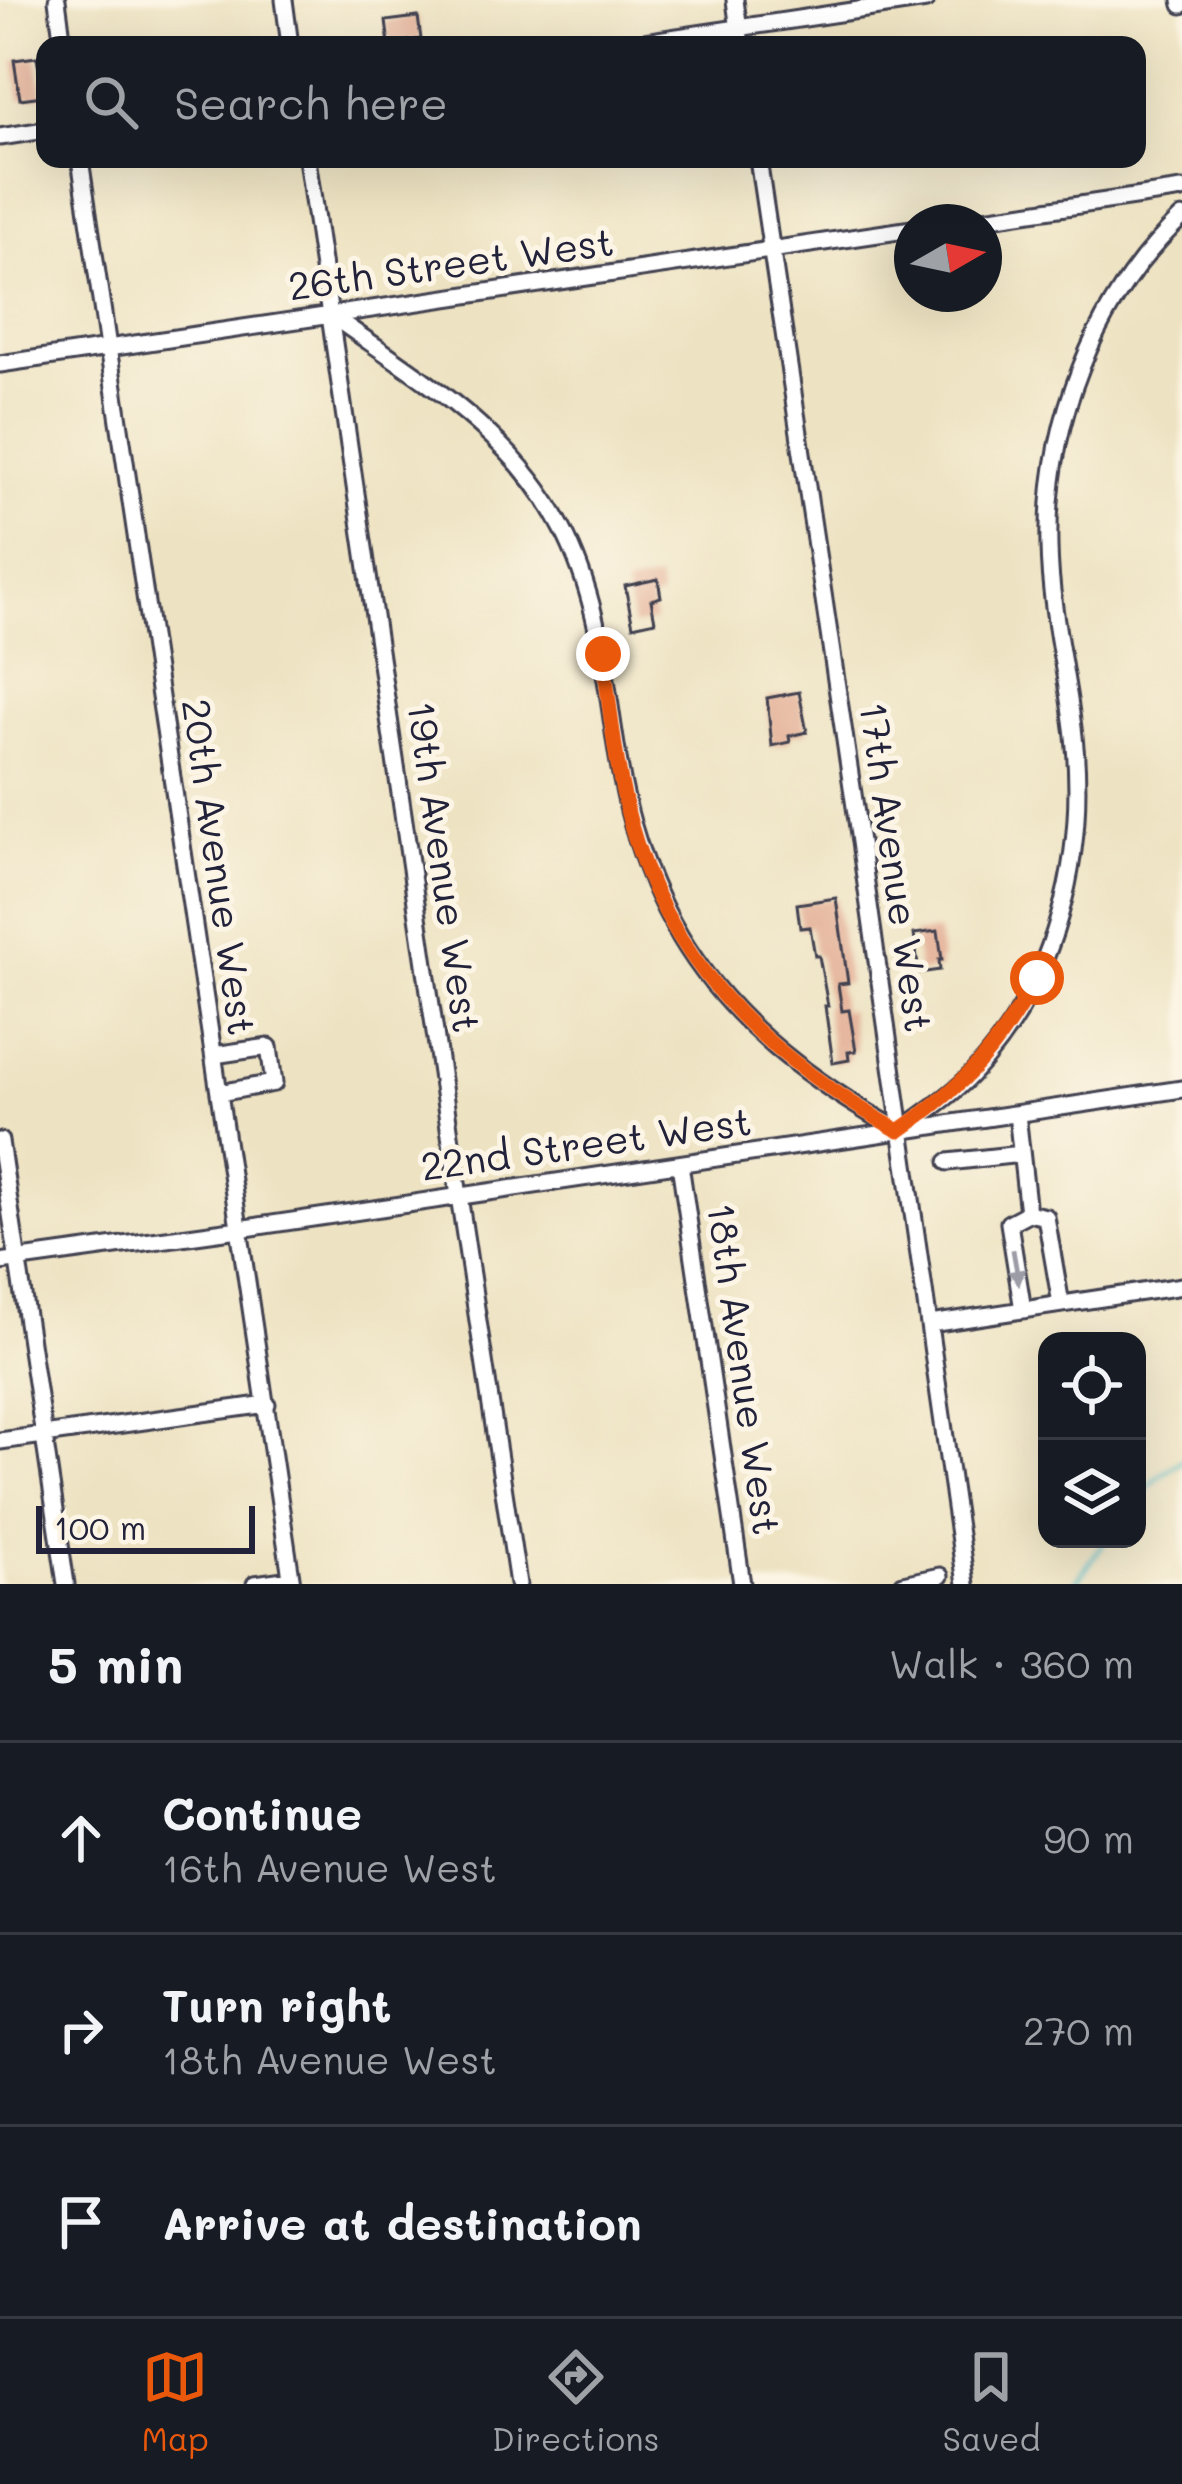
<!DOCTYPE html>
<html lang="en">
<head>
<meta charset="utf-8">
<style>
  body { margin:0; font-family:Mali,sans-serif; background:#242831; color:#f1f3f6 }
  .controls { position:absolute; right:36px; bottom:36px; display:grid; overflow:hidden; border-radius:24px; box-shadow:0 12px 48px #0002 }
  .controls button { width:108px; height:108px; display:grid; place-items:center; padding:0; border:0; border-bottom:3px solid #363941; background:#171b24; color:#f1f3f6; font:60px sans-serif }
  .compass { position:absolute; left:894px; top:204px; width:108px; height:108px; border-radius:50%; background:#171b24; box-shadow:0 12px 48px #0002; rotate:81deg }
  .scale { position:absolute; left:36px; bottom:30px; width:219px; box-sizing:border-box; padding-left:12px; border:6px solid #22223b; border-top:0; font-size:33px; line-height:42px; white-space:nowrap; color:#22223b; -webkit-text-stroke:9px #fcf5e5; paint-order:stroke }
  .stop { position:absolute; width:36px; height:36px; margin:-27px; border:9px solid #ea580c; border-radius:50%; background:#fff }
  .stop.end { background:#ea580c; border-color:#fff; box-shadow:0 3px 12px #0008 }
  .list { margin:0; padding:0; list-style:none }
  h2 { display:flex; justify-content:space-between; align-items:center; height:156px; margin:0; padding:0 48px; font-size:51px }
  h2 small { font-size:39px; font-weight:400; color:#9ea1a6 }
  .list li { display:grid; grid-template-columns:78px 1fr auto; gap:36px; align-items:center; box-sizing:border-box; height:192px; padding:0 48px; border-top:3px solid #363941 }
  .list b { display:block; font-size:45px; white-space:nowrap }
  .list p { margin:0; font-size:39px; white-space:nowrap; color:#9ea1a6 }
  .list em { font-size:39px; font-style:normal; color:#9ea1a6 }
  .icon { flex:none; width:66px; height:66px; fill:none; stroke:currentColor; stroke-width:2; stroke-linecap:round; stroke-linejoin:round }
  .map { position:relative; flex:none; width:1182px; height:1584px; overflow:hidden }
  .search { position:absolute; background:#171b24; box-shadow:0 12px 48px #0002; left:36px; right:36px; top:36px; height:132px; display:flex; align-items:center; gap:30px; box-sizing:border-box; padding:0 42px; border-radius:24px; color:#9ea1a6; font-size:45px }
  .sheet { height:732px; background:#171b24 }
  nav { display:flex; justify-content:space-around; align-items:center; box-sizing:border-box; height:168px; border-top:3px solid #363941; background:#171b24; font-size:33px; color:#9ea1a6 }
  nav a { display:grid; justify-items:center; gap:6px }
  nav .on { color:#ea580c }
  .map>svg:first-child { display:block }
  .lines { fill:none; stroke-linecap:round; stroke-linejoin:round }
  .stream { stroke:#53c0ca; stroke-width:4.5 }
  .building { fill:#e0a68b }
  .minor-casing { stroke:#403f4f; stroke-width:21 }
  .minor { stroke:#fff; stroke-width:15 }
  .oneway { fill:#9c9ca7 }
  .route { stroke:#ea580c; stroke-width:15 }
  .labels { text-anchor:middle; stroke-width:10; stroke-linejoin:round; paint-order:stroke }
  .street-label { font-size:39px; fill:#22223b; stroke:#fcf5e5 }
</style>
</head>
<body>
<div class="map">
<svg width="1182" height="1584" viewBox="0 0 1182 1584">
  <rect width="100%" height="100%" fill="#fcf5e5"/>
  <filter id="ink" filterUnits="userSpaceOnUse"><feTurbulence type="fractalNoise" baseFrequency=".00833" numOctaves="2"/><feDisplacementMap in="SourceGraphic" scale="24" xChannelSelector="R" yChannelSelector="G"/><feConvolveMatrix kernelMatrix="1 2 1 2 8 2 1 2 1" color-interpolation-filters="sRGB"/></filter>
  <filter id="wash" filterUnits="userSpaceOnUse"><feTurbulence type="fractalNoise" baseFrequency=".004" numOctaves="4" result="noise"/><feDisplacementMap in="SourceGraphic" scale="48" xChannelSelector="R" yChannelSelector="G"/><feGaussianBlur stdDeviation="2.7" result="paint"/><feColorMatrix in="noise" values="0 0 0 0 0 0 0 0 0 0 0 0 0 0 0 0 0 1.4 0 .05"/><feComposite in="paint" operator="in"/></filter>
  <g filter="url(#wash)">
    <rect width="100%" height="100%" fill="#ede2c1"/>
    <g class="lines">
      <path class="stream" d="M 1137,1498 L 1161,1475 L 1182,1461
        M 1075,1584 L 1106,1539"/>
    </g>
    <g id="blocks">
      <path class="building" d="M 418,17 L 421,39 L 404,42 L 405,45 L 389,45 L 386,21 Z
        M 37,57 L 43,96 L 20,99 L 14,60 Z
        M 658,579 L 661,597 L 651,600 L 655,621 L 633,626 L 625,586 Z
        M 799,692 L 807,732 L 789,736 L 790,742 L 772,746 L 767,698 Z
        M 836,898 L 848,983 L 838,984 L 842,1011 L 849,1010 L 856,1051 L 848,1052 L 849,1060 L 833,1063 L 825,1006 L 828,1006 L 819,956 L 815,956 L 810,927 L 800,928 L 797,904 Z
        M 938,931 L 942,960 L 939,960 L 940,970 L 919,973 L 914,934 Z"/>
    </g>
  </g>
  <g filter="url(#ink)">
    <use href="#blocks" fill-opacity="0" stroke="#403f4f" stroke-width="3"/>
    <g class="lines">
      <g class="minor-casing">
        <path id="minor" d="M 57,0 L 63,45
          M 284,0 L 290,45
          M 735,0 L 741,45
          M 1181,0 L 1182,5
          M 624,45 L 926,0
          M 0,137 L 45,130
          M 80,159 L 292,1584
          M 307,159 L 459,1196 L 518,1584
          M 758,159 L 855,807 L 966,1584
          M 963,222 L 1182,190
          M 331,315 C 416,376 512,431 562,528 C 601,602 605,683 619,764 C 650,945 743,1044 900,1131 C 924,1113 950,1097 971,1075 C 1056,986 1087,855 1074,736 C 1067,673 1050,610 1049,546 C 1046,426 1093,300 1182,217
          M 0,364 L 912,229
          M 214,1055 L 269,1047 L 274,1083 L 219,1093
          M 1017,1114 L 1028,1213
          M 0,1141 L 66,1584
          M 948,1162 L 1012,1155 L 1021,1157
          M 680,1164 L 742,1584
          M 0,1262 L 239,1229 L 1182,1089
          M 1023,1310 L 1009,1223 L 1028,1213 L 1046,1217 L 1061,1304
          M 930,1324 L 1182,1286
          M 0,1441 L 267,1404
          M 255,1584 L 291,1579
          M 903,1584 L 940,1576"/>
      </g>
      <use href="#minor" class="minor"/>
    </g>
    <defs><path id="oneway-solid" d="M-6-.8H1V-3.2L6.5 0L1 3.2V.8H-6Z" transform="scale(3)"/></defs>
    <use class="oneway" href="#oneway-solid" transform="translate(1016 1267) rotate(80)"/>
  </g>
  <g class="lines" filter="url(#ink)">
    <path class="route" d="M 603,654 C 611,717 617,784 637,845 C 682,981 778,1063 899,1131 C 967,1084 997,1049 1037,978"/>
  </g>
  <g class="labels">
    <g class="street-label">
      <text transform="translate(451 264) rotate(-8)" y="14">26th Street West</text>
      <text transform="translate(219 867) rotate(82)" y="14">20th Avenue West</text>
      <text transform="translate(444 867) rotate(82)" y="14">19th Avenue West</text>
      <text transform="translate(896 867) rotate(82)" y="14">17th Avenue West</text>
      <text transform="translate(586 1144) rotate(-8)" y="14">22nd Street West</text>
      <text transform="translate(744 1369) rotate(82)" y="14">18th Avenue West</text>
    </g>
  </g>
</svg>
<div class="controls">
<button><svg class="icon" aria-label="locate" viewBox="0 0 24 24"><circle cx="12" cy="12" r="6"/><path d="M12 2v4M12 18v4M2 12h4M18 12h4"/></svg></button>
<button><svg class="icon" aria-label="layers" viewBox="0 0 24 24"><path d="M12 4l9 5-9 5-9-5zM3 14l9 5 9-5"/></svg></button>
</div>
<svg class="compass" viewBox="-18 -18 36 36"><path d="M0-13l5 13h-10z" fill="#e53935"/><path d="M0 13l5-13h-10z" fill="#9ea1a6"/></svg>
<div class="scale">100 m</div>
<div class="stop" style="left:1037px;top:978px"></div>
<div class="stop end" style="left:603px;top:654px"></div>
<div class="search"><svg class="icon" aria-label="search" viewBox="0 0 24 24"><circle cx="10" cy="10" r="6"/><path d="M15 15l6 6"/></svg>Search here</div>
</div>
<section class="sheet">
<h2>5 min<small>Walk · 360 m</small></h2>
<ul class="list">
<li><svg class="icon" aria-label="ahead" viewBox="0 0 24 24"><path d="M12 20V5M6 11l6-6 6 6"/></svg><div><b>Continue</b><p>16th Avenue West</p></div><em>90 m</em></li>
<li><svg class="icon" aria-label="right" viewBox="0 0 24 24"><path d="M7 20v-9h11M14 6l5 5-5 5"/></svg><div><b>Turn right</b><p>18th Avenue West</p></div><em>270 m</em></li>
<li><svg class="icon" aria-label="arrive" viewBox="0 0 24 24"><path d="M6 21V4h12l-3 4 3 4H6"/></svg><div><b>Arrive at destination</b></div></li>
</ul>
</section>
<nav>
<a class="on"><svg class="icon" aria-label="map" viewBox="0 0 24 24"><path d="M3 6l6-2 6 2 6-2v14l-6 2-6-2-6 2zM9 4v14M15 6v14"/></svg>Map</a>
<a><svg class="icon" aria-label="directions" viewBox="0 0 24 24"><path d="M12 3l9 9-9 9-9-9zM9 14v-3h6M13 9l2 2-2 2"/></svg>Directions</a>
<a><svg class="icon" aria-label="saved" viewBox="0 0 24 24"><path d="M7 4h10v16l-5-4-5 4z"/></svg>Saved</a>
</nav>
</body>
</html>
